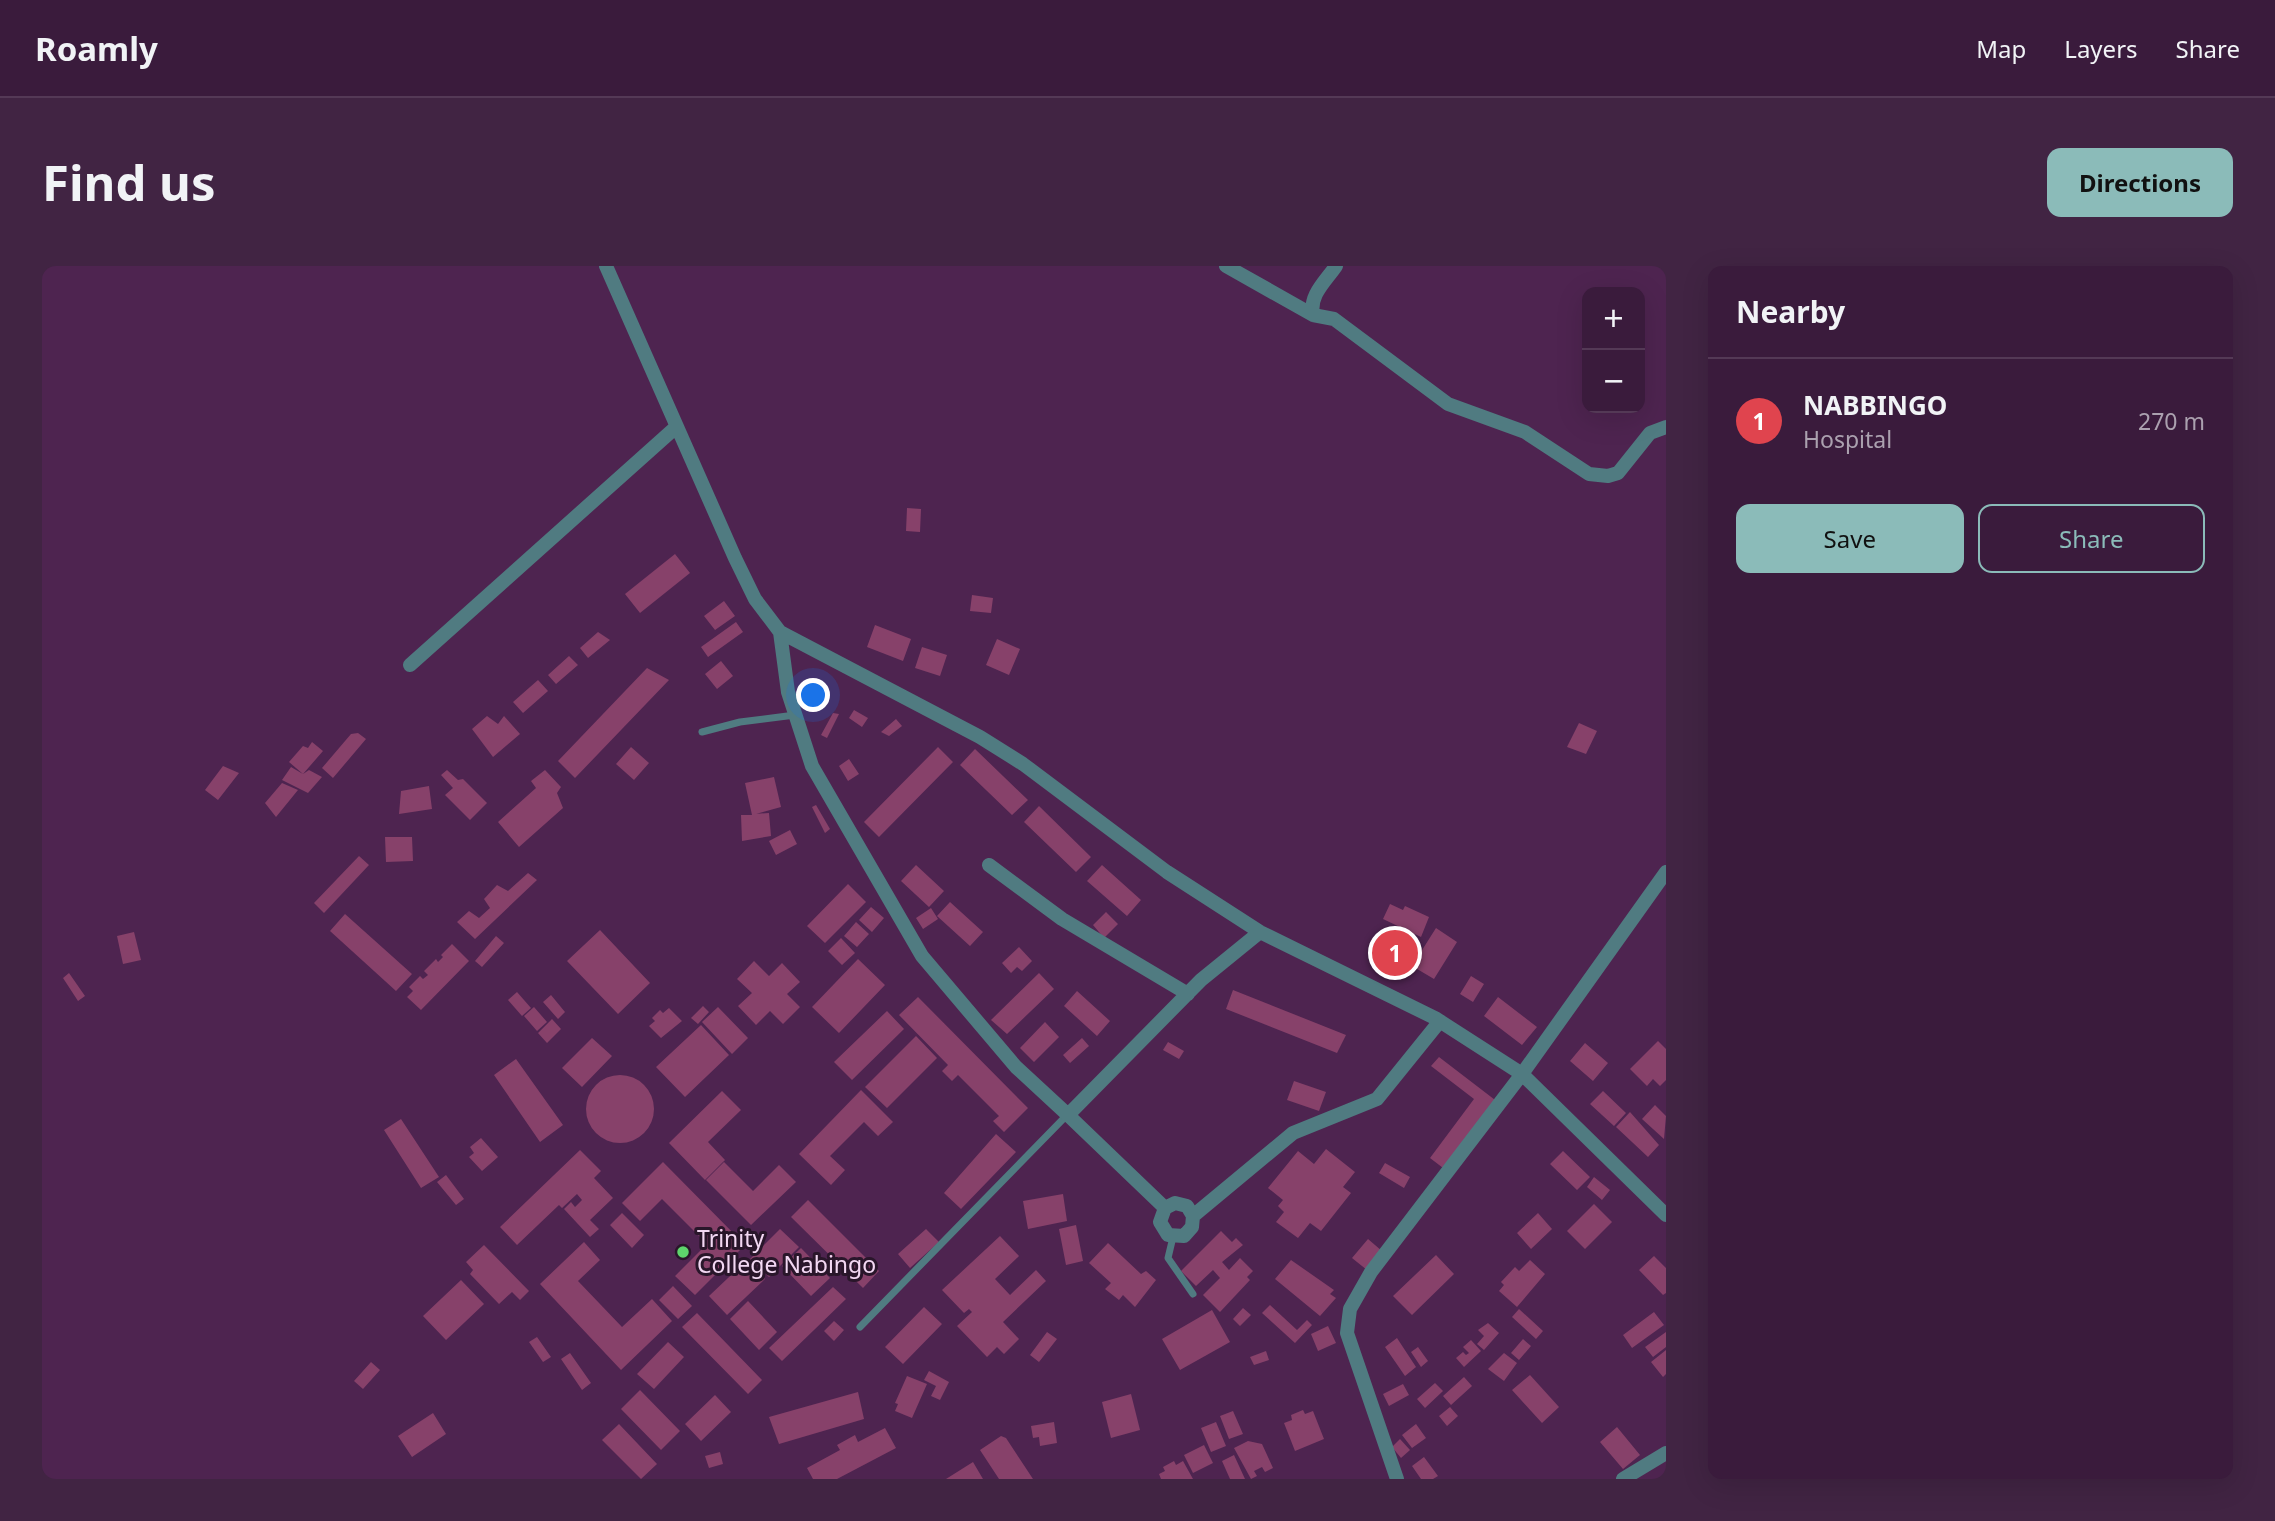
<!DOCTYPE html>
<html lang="en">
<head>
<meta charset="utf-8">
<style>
  body { margin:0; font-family:"Noto Sans",sans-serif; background:#412443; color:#f1f3f6 }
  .controls { position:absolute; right:21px; top:21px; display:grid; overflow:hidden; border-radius:14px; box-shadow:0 7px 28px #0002 }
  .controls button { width:63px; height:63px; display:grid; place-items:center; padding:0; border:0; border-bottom:2px solid #543956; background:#3a1b3c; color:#f1f3f6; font:35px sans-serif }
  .you { position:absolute; left:772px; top:430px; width:24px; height:24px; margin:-18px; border:5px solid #fff; border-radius:50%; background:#1a73e8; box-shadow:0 0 0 10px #1a73e833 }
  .badge { display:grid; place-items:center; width:46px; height:46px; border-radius:50%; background:#8bbbb9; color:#fff; font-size:23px; font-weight:700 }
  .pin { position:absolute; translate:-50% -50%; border:4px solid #fff; box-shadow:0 2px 7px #0006 }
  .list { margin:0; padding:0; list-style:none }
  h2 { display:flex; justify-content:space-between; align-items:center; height:91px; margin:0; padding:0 28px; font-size:30px }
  h2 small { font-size:23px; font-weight:400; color:#aba1af }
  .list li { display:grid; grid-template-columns:46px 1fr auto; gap:21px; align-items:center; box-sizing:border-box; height:126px; padding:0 28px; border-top:2px solid #543956 }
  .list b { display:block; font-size:26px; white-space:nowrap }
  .list p { margin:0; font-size:23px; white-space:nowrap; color:#aba1af }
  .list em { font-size:23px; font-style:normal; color:#aba1af }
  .actions { display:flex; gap:14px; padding:21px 28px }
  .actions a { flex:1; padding:16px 0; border:2px solid #8bbbb9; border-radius:14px; text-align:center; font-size:24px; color:#8bbbb9 }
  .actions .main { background:#8bbbb9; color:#111 }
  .map { position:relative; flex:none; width:1624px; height:1213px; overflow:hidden; border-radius:14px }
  header { display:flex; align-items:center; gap:42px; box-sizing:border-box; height:98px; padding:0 35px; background:#3a1b3c; border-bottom:2px solid #543956 }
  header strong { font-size:33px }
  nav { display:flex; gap:38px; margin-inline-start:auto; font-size:24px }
  .intro { display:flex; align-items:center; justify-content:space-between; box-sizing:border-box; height:168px; padding:0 42px }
  h1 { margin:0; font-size:49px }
  .button { padding:18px 32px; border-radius:14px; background:#8bbbb9; color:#111; font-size:24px; font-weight:700 }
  main { display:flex; gap:42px; padding:0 42px }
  aside { flex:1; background:#3a1b3c; border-radius:14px; box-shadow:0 7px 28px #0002 }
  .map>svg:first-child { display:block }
  .building { fill:#87416a }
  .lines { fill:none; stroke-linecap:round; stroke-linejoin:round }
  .lane { stroke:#507b81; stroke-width:7 }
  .street { stroke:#507b81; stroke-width:14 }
  .poi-dot { fill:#5ed56c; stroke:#29162a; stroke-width:2.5 }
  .labels { text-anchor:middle; stroke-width:6; stroke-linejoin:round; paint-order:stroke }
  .poi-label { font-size:23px; fill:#f3d8f3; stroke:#29162a; text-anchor:start }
</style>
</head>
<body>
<header>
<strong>Roamly</strong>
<nav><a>Map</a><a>Layers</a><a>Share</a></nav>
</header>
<div class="intro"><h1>Find us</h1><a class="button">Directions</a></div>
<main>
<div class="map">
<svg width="1624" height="1213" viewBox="0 0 1624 1213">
  <rect width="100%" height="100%" fill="#4e2450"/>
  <path class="building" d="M 865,242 L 879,243 L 878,266 L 864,265 Z
    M 633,288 L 648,307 L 598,347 L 583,328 Z
    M 930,329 L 951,332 L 949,347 L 928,345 Z
    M 682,335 L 693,350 L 673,364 L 662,350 Z
    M 694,356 L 701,366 L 666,391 L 659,381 Z
    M 833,359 L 869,373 L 861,395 L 825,381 Z
    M 556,366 L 568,374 L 546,392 L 538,382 Z
    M 955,373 L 978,383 L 967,409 L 944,399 Z
    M 880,381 L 905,389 L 898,410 L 873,402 Z
    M 527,390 L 536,399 L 514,418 L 506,409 Z
    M 679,395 L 691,410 L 675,423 L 663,408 Z
    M 605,402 L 627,414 L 533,512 L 516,495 Z
    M 496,414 L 506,425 L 481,447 L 471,436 Z
    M 812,444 L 826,452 L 820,461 L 807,452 Z
    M 791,447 L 797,448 L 785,472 L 779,469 Z
    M 445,450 L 456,458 L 462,450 L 478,468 L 451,491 L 430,463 Z
    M 854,453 L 860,460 L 847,470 L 839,466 Z
    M 1537,457 L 1555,465 L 1544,488 L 1525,481 Z
    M 316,467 L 324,473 L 291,512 L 280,502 L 309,468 Z
    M 270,476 L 281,485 L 261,508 L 247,496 L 261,480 L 266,482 Z
    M 589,481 L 607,497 L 592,514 L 574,498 Z
    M 896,481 L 911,496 L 837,571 L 822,556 Z
    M 933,483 L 986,534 L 970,549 L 918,499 Z
    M 807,493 L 817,508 L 806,515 L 797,500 Z
    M 181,500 L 197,507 L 176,534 L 163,524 Z
    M 249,501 L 261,508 L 267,504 L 280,511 L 266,527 L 240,514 Z
    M 405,504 L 416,514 L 421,513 L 445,537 L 428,554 L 403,529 L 411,522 L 399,509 Z
    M 503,504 L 519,521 L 515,527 L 521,542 L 477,581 L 456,556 L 494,522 L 489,515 Z
    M 732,511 L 739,541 L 710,549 L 703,517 Z
    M 240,517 L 256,524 L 234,551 L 223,537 Z
    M 387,520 L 390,543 L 357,548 L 359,525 Z
    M 774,539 L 788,563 L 783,567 L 770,541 Z
    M 997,540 L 1049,591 L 1034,606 L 982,556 Z
    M 727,547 L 729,570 L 700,575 L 699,549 Z
    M 748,564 L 755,578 L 734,589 L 727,575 Z
    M 343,571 L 370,571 L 371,595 L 344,596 Z
    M 317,590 L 327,599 L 282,647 L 272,637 Z
    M 874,599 L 902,625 L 887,641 L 859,615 Z
    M 1060,599 L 1099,634 L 1085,650 L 1045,615 Z
    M 486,607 L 495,614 L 433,673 L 415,656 L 427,645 L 437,652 L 448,642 L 442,633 L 455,619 L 466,625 Z
    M 806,618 L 824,636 L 783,677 L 765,660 Z
    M 908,636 L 941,666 L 928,680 L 895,650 Z
    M 1348,638 L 1361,644 L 1363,640 L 1387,651 L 1379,671 L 1341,653 Z
    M 829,641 L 842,652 L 830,666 L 817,654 Z
    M 889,642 L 896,653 L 881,663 L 874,652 Z
    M 1064,646 L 1076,658 L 1062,672 L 1051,659 Z
    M 303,648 L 370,708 L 354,725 L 288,665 Z
    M 814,656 L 827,668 L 815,681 L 802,670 Z
    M 1394,662 L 1415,676 L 1392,713 L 1370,700 Z
    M 558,664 L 608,717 L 576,748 L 525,695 Z
    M 92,666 L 99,694 L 81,698 L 75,670 Z
    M 454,670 L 462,677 L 440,701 L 433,695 Z
    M 799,672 L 813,687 L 800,699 L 786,685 Z
    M 410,678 L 427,695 L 379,744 L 365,731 L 371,725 L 367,721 L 378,710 L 381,713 L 386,709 L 382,705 L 394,693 L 396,696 L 401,691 L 399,689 Z
    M 977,681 L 990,695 L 980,705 L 975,701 L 969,707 L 960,697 Z
    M 816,693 L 843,719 L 797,767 L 770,741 Z
    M 712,695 L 727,710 L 740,697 L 758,716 L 745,728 L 758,741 L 741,758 L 728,745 L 714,759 L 696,740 L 710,727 L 695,713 Z
    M 27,707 L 43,730 L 36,735 L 21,712 Z
    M 997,707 L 1012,723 L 965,768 L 949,754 Z
    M 1429,710 L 1442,718 L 1431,736 L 1418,728 Z
    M 1191,724 L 1304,769 L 1295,787 L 1184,743 Z
    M 1035,725 L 1068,755 L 1055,770 L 1022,740 Z
    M 475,726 L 489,742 L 480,750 L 466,734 Z
    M 509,729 L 523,746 L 516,753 L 501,736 Z
    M 876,731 L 986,842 L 962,866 L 951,855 L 957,850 L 916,809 L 910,815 L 900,805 L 906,799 L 857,749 Z
    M 1456,731 L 1495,761 L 1480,779 L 1442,750 Z
    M 661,740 L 667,746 L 656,758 L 649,752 Z
    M 492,741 L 505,756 L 495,765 L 482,750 Z
    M 676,741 L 706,772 L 690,788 L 660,756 Z
    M 627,742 L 640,755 L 619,772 L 607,760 L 613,755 L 610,752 L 618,744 L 621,747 Z
    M 845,745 L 862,763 L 810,814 L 792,796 Z
    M 510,753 L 519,763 L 505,777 L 496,767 Z
    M 1003,756 L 1017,771 L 992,796 L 978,782 Z
    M 659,759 L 687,789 L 643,831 L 614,801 Z
    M 874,770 L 895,792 L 845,842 L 823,821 Z
    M 550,772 L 570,790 L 540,821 L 520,802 Z
    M 1040,772 L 1047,780 L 1028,797 L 1021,789 Z
    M 1616,775 L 1624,783 L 1624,814 L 1618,820 L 1611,813 L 1605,820 L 1588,803 Z
    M 1126,776 L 1142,785 L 1137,793 L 1121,784 Z
    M 1543,777 L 1566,797 L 1551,815 L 1528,795 Z
    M 1397,791 L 1457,837 L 1405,905 L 1388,892 L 1432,833 L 1389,800 Z
    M 474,793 L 521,859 L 498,876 L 452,809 Z
    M544 843a34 34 0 1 1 68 0a34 34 0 1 1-68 0Z
    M 1252,815 L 1284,826 L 1277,845 L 1245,834 Z
    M 819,824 L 851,856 L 836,870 L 822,856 L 788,890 L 803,904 L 789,919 L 757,888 Z
    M 680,825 L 699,844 L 666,876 L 683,894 L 663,914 L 627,877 Z
    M 1561,825 L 1584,847 L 1572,860 L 1548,838 Z
    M 1613,839 L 1624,850 L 1622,873 L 1600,853 Z
    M 1588,846 L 1617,879 L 1606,891 L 1574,861 Z
    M 359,853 L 397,911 L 379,922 L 342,864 Z
    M 954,868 L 974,886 L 919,943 L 902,927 Z
    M 439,872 L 456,891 L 440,905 L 427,891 L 432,887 L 428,881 Z
    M 1284,883 L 1313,906 L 1301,921 L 1309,927 L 1279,965 L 1268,957 L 1256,972 L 1234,956 L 1242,946 L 1236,940 L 1241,934 L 1226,922 L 1256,885 L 1272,898 Z
    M 538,884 L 559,905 L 552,912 L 571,932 L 548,954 L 557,963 L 548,971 L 522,943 L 529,936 L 533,941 L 540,934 L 535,928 L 520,942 L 517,939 L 475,979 L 458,961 Z
    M 1521,885 L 1548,911 L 1535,924 L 1508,898 Z
    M 621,896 L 703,979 L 653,1029 L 633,1010 L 665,978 L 620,933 L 598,955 L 580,937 Z
    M 682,896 L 711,925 L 737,899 L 754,916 L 709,959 L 664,914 Z
    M 1343,897 L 1368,911 L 1362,922 L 1337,907 Z
    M 404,909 L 422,933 L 414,939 L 395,916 Z
    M 1552,911 L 1568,924 L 1560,934 L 1545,921 Z
    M 1021,928 L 1025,955 L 986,963 L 981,935 Z
    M 766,934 L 837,1005 L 821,1022 L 749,951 Z
    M 1552,938 L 1570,956 L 1543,983 L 1525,965 Z
    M 580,947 L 602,969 L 590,982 L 568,959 Z
    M 1496,947 L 1510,963 L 1489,983 L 1475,967 Z
    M 1034,959 L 1041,995 L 1024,999 L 1017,963 Z
    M 738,963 L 757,981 L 727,1011 L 708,993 Z
    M 884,963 L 897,976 L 868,1002 L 856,988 Z
    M 1179,965 L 1190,976 L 1194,972 L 1201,979 L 1180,996 L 1187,1004 L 1198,992 L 1211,1005 L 1205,1011 L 1208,1014 L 1178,1046 L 1161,1029 L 1178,1012 L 1171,1004 L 1154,1020 L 1139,1005 Z
    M 958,970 L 977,990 L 953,1013 L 968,1029 L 994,1004 L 1004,1015 L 961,1056 L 977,1073 L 962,1088 L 955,1081 L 945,1091 L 915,1060 L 930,1046 L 927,1043 L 922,1047 L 900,1024 Z
    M 1326,973 L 1340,985 L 1325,1004 L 1310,992 Z
    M 542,976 L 558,994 L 536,1015 L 580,1061 L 610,1033 L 630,1055 L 579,1104 L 498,1018 Z
    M 1066,977 L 1099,1008 L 1104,1005 L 1114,1014 L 1093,1041 L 1081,1029 L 1077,1034 L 1063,1023 L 1069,1017 L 1047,997 Z
    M 442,979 L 487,1025 L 478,1034 L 470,1026 L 457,1038 L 428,1008 L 431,1004 L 424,996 Z
    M 759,982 L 788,1012 L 769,1030 L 740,1000 Z
    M 1394,989 L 1412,1008 L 1370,1049 L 1351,1030 Z
    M 1612,990 L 1624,1002 L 1624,1027 L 1621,1029 L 1597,1004 Z
    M 705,994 L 723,1013 L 685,1049 L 667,1030 Z
    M 1249,994 L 1292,1024 L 1288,1028 L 1294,1032 L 1278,1050 L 1233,1013 Z
    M 1488,994 L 1503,1008 L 1475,1041 L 1457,1025 L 1462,1019 L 1459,1016 L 1473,1001 L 1477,1005 Z
    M 419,1014 L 442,1038 L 404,1074 L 381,1050 Z
    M 631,1020 L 650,1040 L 636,1053 L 617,1034 Z
    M 791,1021 L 804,1033 L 740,1095 L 727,1082 Z
    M 706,1035 L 735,1066 L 717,1084 L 688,1053 Z
    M 1228,1039 L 1255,1064 L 1265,1054 L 1270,1059 L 1253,1077 L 1220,1047 Z
    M 882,1041 L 900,1058 L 861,1098 L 843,1081 Z
    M 1201,1042 L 1209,1049 L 1198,1060 L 1191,1053 Z
    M 1477,1043 L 1501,1065 L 1494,1073 L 1470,1051 Z
    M 1170,1044 L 1188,1076 L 1138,1104 L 1120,1073 Z
    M 1612,1046 L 1622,1059 L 1590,1082 L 1581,1069 Z
    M 655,1047 L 720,1114 L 706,1128 L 640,1061 Z
    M 792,1055 L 802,1064 L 792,1075 L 782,1065 Z
    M 1446,1057 L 1457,1067 L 1442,1084 L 1435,1078 L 1442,1070 L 1436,1064 Z
    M 1286,1060 L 1294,1077 L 1276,1085 L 1269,1068 Z
    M 1005,1066 L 1015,1073 L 997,1096 L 988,1089 Z
    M 1624,1066 L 1624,1081 L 1611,1091 L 1603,1081 Z
    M 495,1071 L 509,1091 L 501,1096 L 487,1076 Z
    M 1355,1072 L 1374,1101 L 1363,1110 L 1343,1081 Z
    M 1481,1073 L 1489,1080 L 1477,1094 L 1469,1087 Z
    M 1429,1074 L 1439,1085 L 1422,1101 L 1414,1092 L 1421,1086 L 1424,1089 L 1427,1087 L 1421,1081 Z
    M 626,1076 L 642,1091 L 612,1123 L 595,1108 Z
    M 1376,1081 L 1386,1095 L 1379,1101 L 1369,1086 Z
    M 1624,1084 L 1624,1108 L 1621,1111 L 1609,1096 Z
    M 1224,1085 L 1227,1094 L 1212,1099 L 1208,1091 Z
    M 528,1087 L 549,1117 L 540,1124 L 519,1093 Z
    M 1462,1087 L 1475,1097 L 1462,1115 L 1446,1103 Z
    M 329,1096 L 338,1104 L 321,1123 L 312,1115 Z
    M 887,1105 L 907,1116 L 898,1134 L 889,1130 L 894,1120 L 882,1114 Z
    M 1488,1109 L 1517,1141 L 1500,1157 L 1470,1124 Z
    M 865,1110 L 885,1118 L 870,1152 L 853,1145 L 856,1138 L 853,1137 Z
    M 1422,1111 L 1430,1120 L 1409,1139 L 1401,1130 Z
    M 1393,1117 L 1401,1125 L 1383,1142 L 1375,1133 Z
    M 1361,1118 L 1367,1129 L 1347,1140 L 1341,1128 Z
    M 598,1124 L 638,1165 L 619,1184 L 579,1143 Z
    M 816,1126 L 822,1153 L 737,1178 L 727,1151 Z
    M 1089,1128 L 1098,1164 L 1069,1172 L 1060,1136 Z
    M 673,1129 L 689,1146 L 659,1175 L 643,1158 Z
    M 1408,1141 L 1416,1150 L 1405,1160 L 1397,1150 Z
    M 1261,1144 L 1263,1148 L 1271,1145 L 1282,1173 L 1253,1185 L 1242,1157 L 1250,1154 L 1249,1149 Z
    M 1191,1145 L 1201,1168 L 1187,1173 L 1178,1150 Z
    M 391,1147 L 404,1168 L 370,1191 L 356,1170 Z
    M 1012,1156 L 1015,1177 L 998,1180 L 997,1171 L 991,1172 L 989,1160 Z
    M 1174,1156 L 1184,1180 L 1169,1186 L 1159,1162 Z
    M 577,1158 L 615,1198 L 599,1213 L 560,1174 Z
    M 1374,1158 L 1384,1172 L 1370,1182 L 1360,1169 Z
    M 1575,1161 L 1598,1189 L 1581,1203 L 1558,1176 Z
    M 843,1162 L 854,1182 L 795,1213 L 771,1213 L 765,1202 L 798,1184 L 795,1179 L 813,1169 L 816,1176 Z
    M 959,1170 L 964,1172 L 991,1213 L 957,1213 L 938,1184 Z
    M 1358,1173 L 1368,1184 L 1359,1192 L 1350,1181 Z
    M 1206,1175 L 1220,1178 L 1231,1202 L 1223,1206 L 1220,1201 L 1212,1205 L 1215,1210 L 1209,1213 L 1192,1182 Z
    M 1162,1179 L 1171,1197 L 1151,1207 L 1142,1189 Z
    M 678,1186 L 681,1198 L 667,1202 L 663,1190 Z
    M 1192,1189 L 1203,1213 L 1188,1213 L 1180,1195 Z
    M 1382,1191 L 1396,1210 L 1391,1213 L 1379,1213 L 1370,1200 Z
    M 1132,1195 L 1134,1199 L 1141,1195 L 1151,1213 L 1119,1213 L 1117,1208 L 1123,1205 L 1121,1201 Z
    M 931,1196 L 941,1213 L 904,1213 Z"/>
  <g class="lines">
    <path class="lane" d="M 660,466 L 698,456 L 753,449
      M 1131,971 L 1126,992 L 1151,1028
      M 818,1061 L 1025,849"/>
    <path class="street" d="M 564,0 L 693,292 L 713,333 L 738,366 L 938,471 L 981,498 L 1125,606 L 1218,666 L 1393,752 L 1480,808 L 1624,949
      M 1184,0 L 1271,49 L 1292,53 L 1406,138 L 1483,166 L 1547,208 L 1566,210 L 1576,207 L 1608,167 L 1624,161
      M 1271,49 C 1267,29 1283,16 1294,0
      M 738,366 L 746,426 L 770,500 L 880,690 L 974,801 L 1026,849 L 1159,714 L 1218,666
      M 368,399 L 633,162
      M 947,599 L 1020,653 L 1146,728
      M 1026,849 L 1123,942
      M 1151,950 L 1145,940 L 1133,937 L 1123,942 L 1118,956 L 1126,969 L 1142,970 L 1150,961 L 1151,950 L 1251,867 L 1335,833 L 1398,755
      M 1355,1213 L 1305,1067 L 1308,1043 L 1329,1006 L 1480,808 L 1624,606
      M 1581,1213 L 1624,1187"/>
  </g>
  <circle class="poi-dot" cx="641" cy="986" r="7"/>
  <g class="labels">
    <g class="poi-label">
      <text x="655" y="981">Trinity<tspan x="655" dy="26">College Nabingo</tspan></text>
    </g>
  </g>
</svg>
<div class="controls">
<button>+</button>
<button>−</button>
</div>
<div class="you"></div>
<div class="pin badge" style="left:1353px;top:687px;background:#e0444e">1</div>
</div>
<aside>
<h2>Nearby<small></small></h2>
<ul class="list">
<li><span class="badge" style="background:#e0444e">1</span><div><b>NABBINGO</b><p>Hospital</p></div><em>270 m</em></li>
</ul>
<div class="actions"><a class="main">Save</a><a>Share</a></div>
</aside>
</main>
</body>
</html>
